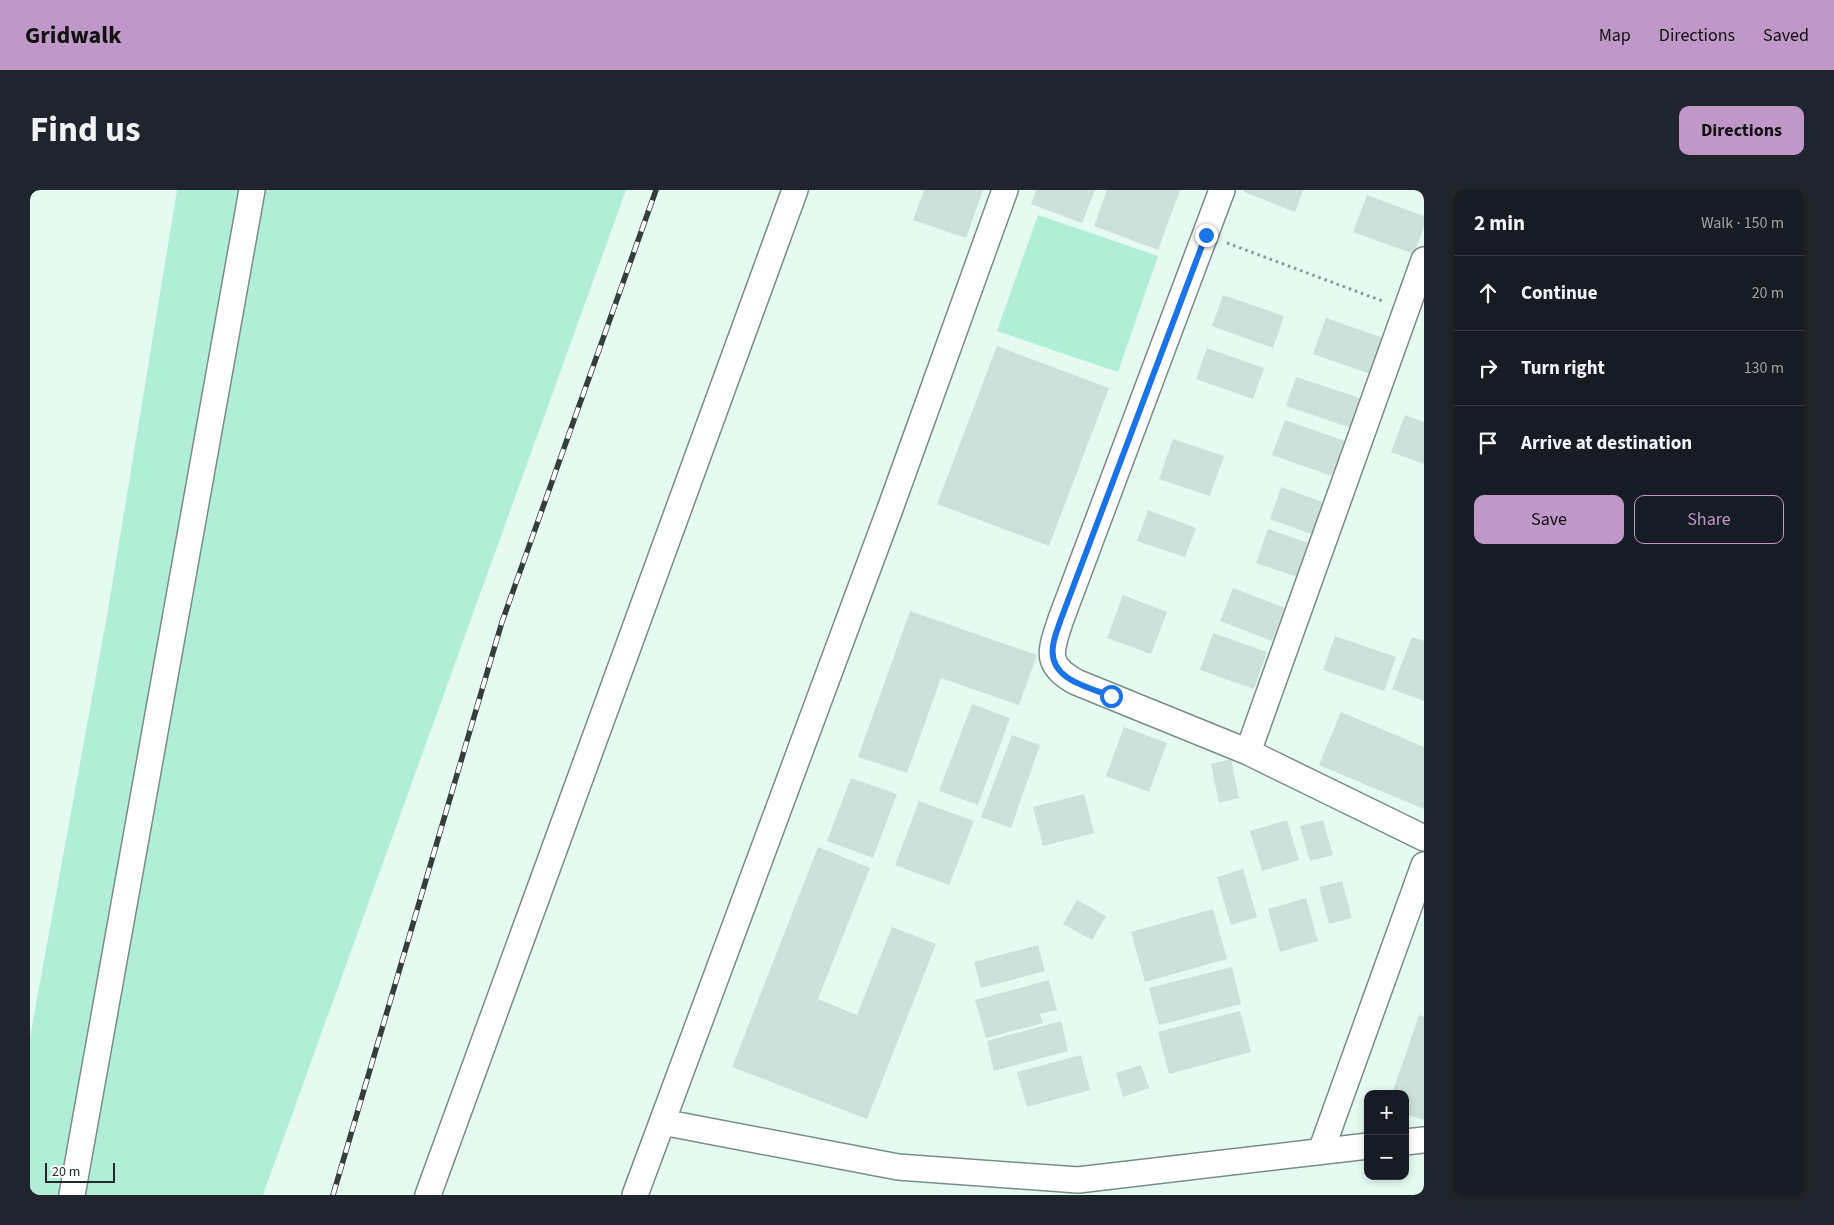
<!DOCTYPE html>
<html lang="en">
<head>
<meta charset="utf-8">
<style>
  body { margin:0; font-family:"Source Sans 3",sans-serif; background:#20242c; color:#f1f3f6 }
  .controls { position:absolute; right:15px; bottom:15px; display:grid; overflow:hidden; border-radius:10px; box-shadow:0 2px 8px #0003 }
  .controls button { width:45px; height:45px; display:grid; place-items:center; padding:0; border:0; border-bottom:1px solid #363941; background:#171b24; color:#f1f3f6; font:25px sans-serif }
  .scale { position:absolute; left:15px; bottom:12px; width:70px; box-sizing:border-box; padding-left:5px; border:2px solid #212926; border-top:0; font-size:14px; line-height:18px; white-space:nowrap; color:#212926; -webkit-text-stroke:4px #fff; paint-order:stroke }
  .stop { position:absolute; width:15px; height:15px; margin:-11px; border:4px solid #1a73e8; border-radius:50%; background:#fff }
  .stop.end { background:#1a73e8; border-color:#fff; box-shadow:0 1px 5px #0008 }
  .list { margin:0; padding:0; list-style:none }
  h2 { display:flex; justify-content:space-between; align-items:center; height:65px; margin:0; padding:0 20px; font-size:21px }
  h2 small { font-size:16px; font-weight:400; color:#9ea1a6 }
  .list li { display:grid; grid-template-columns:32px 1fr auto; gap:15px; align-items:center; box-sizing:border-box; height:75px; padding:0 20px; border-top:1px solid #363941 }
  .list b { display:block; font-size:19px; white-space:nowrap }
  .list em { font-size:16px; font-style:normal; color:#9ea1a6 }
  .actions { display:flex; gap:10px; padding:15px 20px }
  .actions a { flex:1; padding:11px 0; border:1px solid #bf97c9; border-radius:10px; text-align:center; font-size:18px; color:#bf97c9 }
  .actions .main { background:#bf97c9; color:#111 }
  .icon { flex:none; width:28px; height:28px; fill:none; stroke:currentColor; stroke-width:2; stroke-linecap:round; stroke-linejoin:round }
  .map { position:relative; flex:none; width:1394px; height:1005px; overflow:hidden; border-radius:10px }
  header { display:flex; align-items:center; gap:30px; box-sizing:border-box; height:70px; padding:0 25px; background:#bf97c9; color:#111 }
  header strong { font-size:24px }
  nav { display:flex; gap:28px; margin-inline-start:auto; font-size:18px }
  .intro { display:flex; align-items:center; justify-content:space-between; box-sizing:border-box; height:120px; padding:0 30px }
  h1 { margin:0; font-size:35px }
  .button { padding:12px 22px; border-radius:10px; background:#bf97c9; color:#111; font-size:18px; font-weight:700 }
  main { display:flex; gap:30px; padding:0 30px }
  aside { flex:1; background:#171b24; border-radius:10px; box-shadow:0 2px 8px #0003 }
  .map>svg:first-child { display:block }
  .green { fill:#b1eed8 }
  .building { fill:#cce1d9 }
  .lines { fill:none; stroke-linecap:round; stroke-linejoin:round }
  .street-casing { stroke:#798d86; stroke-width:28 }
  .path { stroke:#889892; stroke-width:3; stroke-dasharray:2.5 4; stroke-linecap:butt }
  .street { stroke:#fff; stroke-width:25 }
  .rail-casing { stroke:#353e3a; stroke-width:5.5 }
  .rail { stroke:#fff; stroke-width:4; stroke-dasharray:11; stroke-linecap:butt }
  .route { stroke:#1a73e8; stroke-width:6 }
</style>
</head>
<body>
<header>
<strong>Gridwalk</strong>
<nav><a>Map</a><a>Directions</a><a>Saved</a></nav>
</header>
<div class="intro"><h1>Find us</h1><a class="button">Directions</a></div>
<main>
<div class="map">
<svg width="1394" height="1005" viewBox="0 0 1394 1005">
  <rect width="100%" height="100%" fill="#e5fbf2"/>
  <path class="green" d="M 147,0 L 596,0 L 233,1005 L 0,1005 L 0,847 L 78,420 Z
    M 1008,25 L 1128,66 L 1088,182 L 967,141 Z"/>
  <path class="building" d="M 894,0 L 953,0 L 936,48 L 883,30 Z
    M 1006,0 L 1065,0 L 1052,33 L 1001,14 Z
    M 1077,0 L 1150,0 L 1128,60 L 1064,36 Z
    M 1214,0 L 1273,0 L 1265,22 L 1214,2 Z
    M 1337,5 L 1394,26 L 1394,37 L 1384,64 L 1323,42 Z
    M 1193,105 L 1254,126 L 1243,158 L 1182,136 Z
    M 1296,128 L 1359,150 L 1346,186 L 1283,164 Z
    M 967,156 L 1079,198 L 1019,356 L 907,314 Z
    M 1177,158 L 1234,178 L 1223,209 L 1166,189 Z
    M 1266,187 L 1330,208 L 1321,238 L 1256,216 Z
    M 1375,225 L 1394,232 L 1394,274 L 1361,262 Z
    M 1255,230 L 1315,251 L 1302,286 L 1242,265 Z
    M 1143,249 L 1194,266 L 1180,306 L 1129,289 Z
    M 1251,297 L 1301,315 L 1289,347 L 1240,329 Z
    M 1118,320 L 1166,338 L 1155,367 L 1107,351 Z
    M 1238,339 L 1285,355 L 1273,389 L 1226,373 Z
    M 1203,398 L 1255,418 L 1242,451 L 1190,431 Z
    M 1093,405 L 1137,422 L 1121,464 L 1077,448 Z
    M 880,421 L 1007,465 L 989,515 L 911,488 L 877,583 L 828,567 Z
    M 1183,443 L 1237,462 L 1224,499 L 1170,480 Z
    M 1305,446 L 1366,467 L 1354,501 L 1293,480 Z
    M 1382,447 L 1394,451 L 1394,511 L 1362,499 Z
    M 942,514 L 980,528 L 948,615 L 909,601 Z
    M 1311,522 L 1394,557 L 1394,619 L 1289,575 Z
    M 1094,537 L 1137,553 L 1119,602 L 1076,586 Z
    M 982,545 L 1010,555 L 981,638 L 951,627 Z
    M 1201,569 L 1209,608 L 1189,613 L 1181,574 Z
    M 821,588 L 867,604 L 843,668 L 797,651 Z
    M 1054,604 L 1064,643 L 1013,656 L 1003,617 Z
    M 889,611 L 944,631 L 919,695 L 865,675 Z
    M 1257,630 L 1269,670 L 1232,681 L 1220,641 Z
    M 1293,630 L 1303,665 L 1280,671 L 1270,636 Z
    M 788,657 L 840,678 L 788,809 L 827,825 L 862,737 L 906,754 L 837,929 L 702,877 Z
    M 1213,679 L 1227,727 L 1201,735 L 1187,687 Z
    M 1312,691 L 1322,728 L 1299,734 L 1289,697 Z
    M 1276,708 L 1288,751 L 1250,762 L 1238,719 Z
    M 1047,710 L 1076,726 L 1062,750 L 1033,734 Z
    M 1183,719 L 1197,769 L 1115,792 L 1101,742 Z
    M 1008,755 L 1015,781 L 951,798 L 944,772 Z
    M 1202,777 L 1211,814 L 1129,835 L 1119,798 Z
    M 1019,790 L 1027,820 L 1010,824 L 1013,833 L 956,848 L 945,810 Z
    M 1210,821 L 1221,862 L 1139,884 L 1128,842 Z
    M 1389,825 L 1394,827 L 1394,930 L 1375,924 L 1375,904 L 1362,904 Z
    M 1031,831 L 1038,861 L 964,881 L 957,851 Z
    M 1051,865 L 1060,900 L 997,917 L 987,882 Z
    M 1111,875 L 1119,898 L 1093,907 L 1086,883 Z"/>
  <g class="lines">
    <g class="street-casing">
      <path id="street" d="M 1192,0 L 1031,429 C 1021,460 1013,474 1046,492 L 1218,562 L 1394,648
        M 1218,562 L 1394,70
        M 632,932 L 868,977 L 1048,990 L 1338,956
        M 1375,952 L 1394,950
        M 1291,961 L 1394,675
        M 42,1005 L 222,0
        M 398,1005 L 765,0
        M 605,1005 L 860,319 L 975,0"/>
    </g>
    <path class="path" d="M 1197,53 L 1355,112"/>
    <use href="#street" class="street"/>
    <g class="rail-casing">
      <path id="rail" d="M 303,1005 L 472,432 L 626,0"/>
    </g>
    <use href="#rail" class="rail"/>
  </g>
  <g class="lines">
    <path class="route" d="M 1081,506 C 1057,497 1018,489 1023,456 C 1024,447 1028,438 1031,429 L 1176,45"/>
  </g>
</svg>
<div class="controls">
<button>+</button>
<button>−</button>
</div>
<div class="scale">20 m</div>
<div class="stop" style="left:1081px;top:506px"></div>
<div class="stop end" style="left:1176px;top:45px"></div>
</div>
<aside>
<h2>2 min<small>Walk · 150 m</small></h2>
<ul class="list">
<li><svg class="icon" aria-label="ahead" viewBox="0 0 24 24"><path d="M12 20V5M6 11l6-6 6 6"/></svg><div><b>Continue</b></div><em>20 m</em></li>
<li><svg class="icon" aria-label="right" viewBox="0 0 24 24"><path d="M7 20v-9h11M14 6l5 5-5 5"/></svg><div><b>Turn right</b></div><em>130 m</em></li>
<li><svg class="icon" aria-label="arrive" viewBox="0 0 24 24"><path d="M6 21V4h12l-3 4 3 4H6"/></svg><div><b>Arrive at destination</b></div></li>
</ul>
<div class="actions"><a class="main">Save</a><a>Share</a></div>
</aside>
</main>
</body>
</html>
